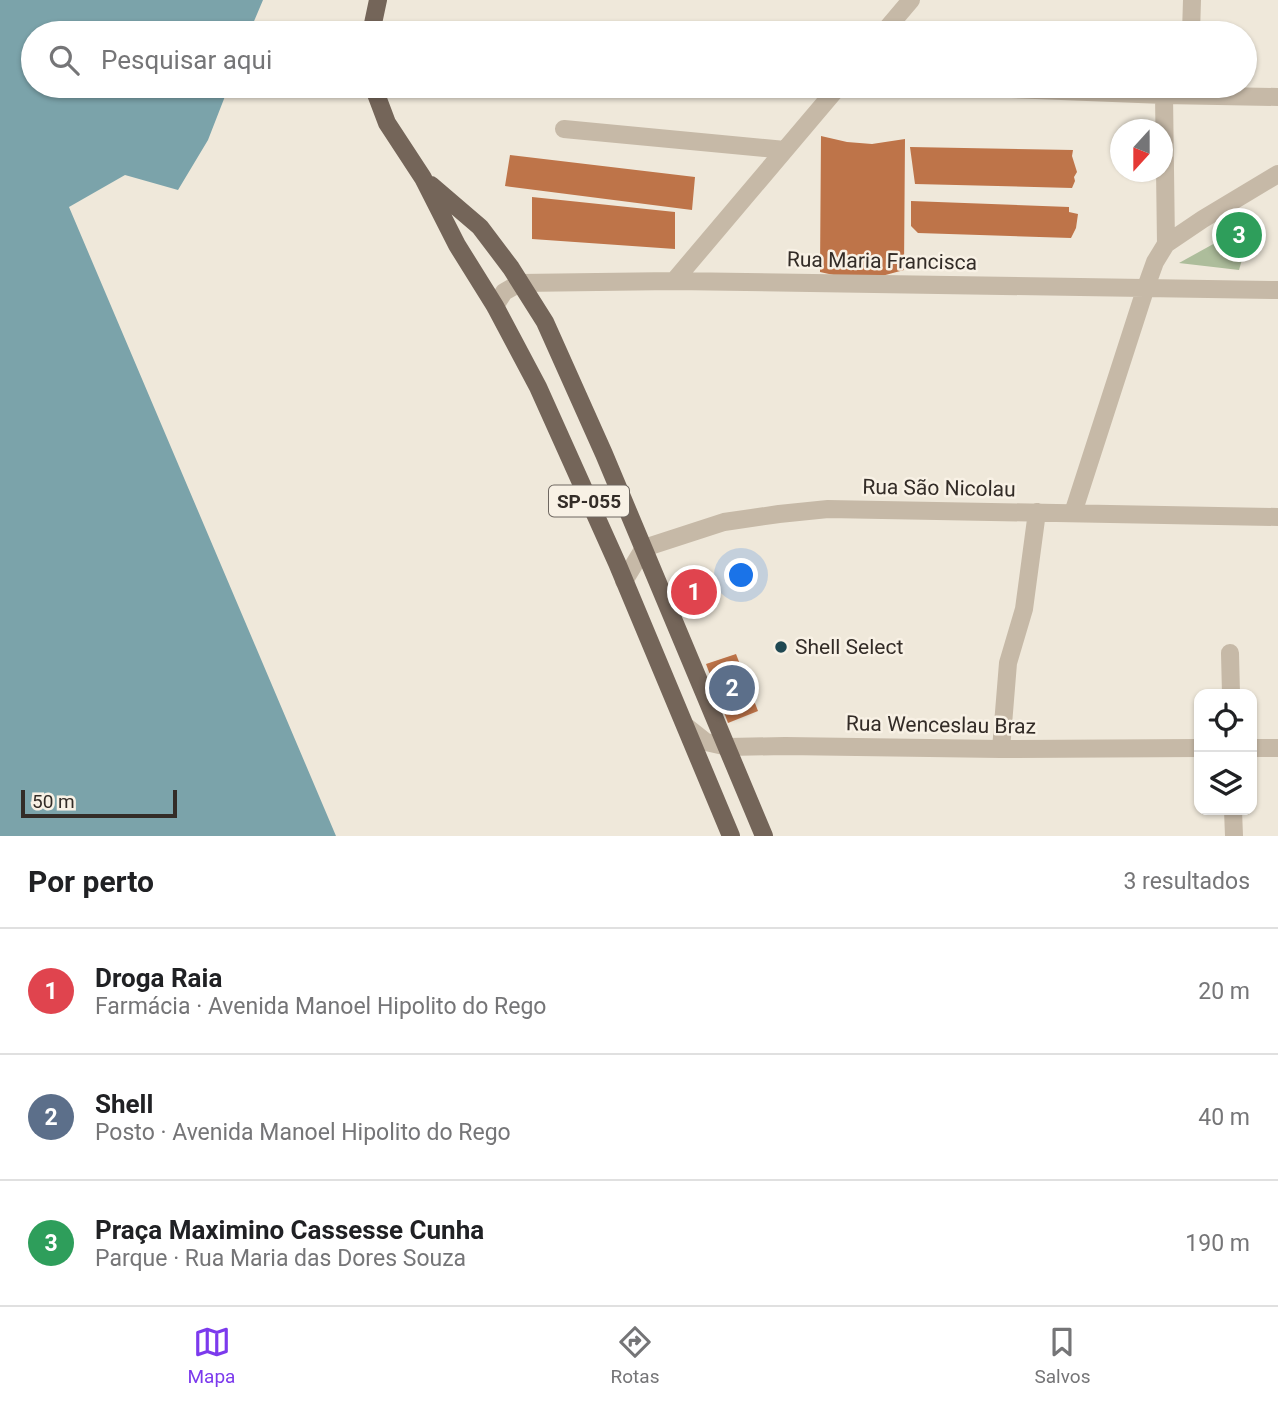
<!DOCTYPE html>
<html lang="pt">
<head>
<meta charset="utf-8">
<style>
  body { margin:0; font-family:Roboto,sans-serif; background:#f6f6f6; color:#202124 }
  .controls { position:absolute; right:21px; bottom:21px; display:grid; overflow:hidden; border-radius:14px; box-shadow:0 2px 5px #0004 }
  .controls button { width:63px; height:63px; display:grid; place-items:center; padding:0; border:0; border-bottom:2px solid #e0e0e0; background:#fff; color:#202124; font:35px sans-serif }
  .compass { position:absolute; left:1110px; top:119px; width:63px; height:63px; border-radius:50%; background:#fff; box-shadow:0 2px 5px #0004; rotate:201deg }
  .scale { position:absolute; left:21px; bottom:18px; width:156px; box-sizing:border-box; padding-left:7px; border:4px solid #332c27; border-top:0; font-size:19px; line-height:24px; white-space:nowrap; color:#332c27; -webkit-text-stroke:5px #f8f1e5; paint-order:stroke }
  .you { position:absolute; left:742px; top:576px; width:24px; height:24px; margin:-18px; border:5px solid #fff; border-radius:50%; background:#1a73e8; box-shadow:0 0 0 10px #1a73e833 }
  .badge { display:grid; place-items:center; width:46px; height:46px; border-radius:50%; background:#7c3aed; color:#fff; font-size:23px; font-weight:700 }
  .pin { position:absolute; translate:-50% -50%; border:4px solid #fff; box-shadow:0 2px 7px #0006 }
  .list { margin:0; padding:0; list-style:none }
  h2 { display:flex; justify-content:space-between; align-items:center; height:91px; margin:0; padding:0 28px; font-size:30px }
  h2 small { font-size:23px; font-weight:400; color:#757577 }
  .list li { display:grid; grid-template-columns:46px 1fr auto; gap:21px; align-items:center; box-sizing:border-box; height:126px; padding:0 28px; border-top:2px solid #e0e0e0 }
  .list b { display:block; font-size:26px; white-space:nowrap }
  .list p { margin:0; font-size:23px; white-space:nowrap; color:#757577 }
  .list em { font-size:23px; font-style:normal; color:#757577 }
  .icon { flex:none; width:38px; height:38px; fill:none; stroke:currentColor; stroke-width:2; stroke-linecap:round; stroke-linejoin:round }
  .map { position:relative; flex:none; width:1278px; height:836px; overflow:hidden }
  .search { position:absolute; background:#fff; box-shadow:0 2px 5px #0004; left:21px; right:21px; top:21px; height:77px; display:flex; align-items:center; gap:18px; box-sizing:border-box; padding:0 24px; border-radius:38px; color:#757577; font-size:26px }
  .sheet { height:469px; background:#fff }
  nav { display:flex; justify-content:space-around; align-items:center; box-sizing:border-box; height:98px; border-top:2px solid #e0e0e0; background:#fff; font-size:19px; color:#757577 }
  nav a { display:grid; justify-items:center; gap:4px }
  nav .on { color:#7c3aed }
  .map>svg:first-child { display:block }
  .green { fill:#adbd9b }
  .water { fill:#7ba3aa }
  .building { fill:#be7449 }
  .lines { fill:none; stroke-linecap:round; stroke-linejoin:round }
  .minor { stroke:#c6b9a7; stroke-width:18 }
  .major { stroke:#746559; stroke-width:18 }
  .poi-dot { fill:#1f4852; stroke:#f8f1e5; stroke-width:2.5 }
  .labels { text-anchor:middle; stroke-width:5; stroke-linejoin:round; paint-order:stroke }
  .shield { fill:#f8f1e5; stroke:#6e6760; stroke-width:2 }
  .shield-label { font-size:19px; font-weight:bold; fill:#332c27 }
  .street-label { font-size:21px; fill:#332c27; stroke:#f8f1e5 }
  .poi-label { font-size:21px; fill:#332c27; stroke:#f8f1e5; text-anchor:start }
</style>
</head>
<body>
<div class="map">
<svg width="1278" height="836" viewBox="0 0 1278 836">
  <rect width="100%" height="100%" fill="#efe8da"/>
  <path class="green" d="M 1253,222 L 1239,270 L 1179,263 Z"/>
  <path class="water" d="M 0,0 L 263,0 L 249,33 L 33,33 L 33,86 L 229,86 L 208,140 L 178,190 L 125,175 L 69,207 L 336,836 L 0,836 Z"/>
  <path class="building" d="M 821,136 L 847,142 L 872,144 L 905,139 L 904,270 L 878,277 L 847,278 L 820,272 Z
    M 910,147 L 1073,150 L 1072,156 L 1077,172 L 1074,177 L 1075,181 L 1072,188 L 915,184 Z
    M 510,155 L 695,177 L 692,210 L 505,186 Z
    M 532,197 L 675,212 L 675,249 L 532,239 Z
    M 911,201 L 1069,207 L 1069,212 L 1078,214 L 1076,228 L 1071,238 L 918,233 L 911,226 Z
    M 736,654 L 758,711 L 728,723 L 706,664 Z"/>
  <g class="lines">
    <path class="minor" d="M 883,33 L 911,0
      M 1191,33 L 1192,0
      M 935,86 L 1164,95 L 1278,97
      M 1164,95 L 1166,244
      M 564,129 L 785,150
      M 674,281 L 839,86
      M 495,306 L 504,292 L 520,283 L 674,281 L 1278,290
      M 1073,513 L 1146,287 L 1155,262 L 1166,244 L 1203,219 L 1278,174
      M 624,581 L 644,548 L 724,522 L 779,514 L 828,509 L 1278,517
      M 1230,653 L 1231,694
      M 687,727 L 706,742 L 728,747 L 785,746 L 1001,749 L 1199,748
      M 1252,748 L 1278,748
      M 1001,749 L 1008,663 L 1024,609 L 1037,512
      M 1233,810 L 1234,836"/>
    <path class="major" d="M 371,33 L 378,0
      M 373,86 L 387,123 L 423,178 L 457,245 L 495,306 L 538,387 L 617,563 L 731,836
      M 431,185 L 480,227 L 511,268 L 545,322 L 604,454 L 764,836"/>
  </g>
  <circle class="poi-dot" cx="781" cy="647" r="7"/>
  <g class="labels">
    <rect class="shield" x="549" y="485.5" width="80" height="31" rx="5"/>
    <g class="shield-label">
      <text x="589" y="508">SP-055</text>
    </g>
    <g class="street-label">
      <text transform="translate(882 261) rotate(1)" y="7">Rua Maria Francisca</text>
      <text transform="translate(939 488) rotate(1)" y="7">Rua São Nicolau</text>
      <text transform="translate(941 725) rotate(1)" y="7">Rua Wenceslau Braz</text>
    </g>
    <g class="poi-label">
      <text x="795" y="654">Shell Select</text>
    </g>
  </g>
</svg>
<div class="controls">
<button><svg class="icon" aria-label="locate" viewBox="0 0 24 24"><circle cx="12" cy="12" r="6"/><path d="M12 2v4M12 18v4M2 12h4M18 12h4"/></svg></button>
<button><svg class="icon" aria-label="layers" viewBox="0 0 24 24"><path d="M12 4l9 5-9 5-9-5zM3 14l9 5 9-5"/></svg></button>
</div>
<svg class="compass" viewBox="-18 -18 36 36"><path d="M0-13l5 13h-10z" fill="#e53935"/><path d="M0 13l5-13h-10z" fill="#757577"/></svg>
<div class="scale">50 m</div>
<div class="you"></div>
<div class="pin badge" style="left:694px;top:592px;background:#e0444e">1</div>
<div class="pin badge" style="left:732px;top:688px;background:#5c6f8a">2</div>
<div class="pin badge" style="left:1239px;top:235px;background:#2e9e5b">3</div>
<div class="search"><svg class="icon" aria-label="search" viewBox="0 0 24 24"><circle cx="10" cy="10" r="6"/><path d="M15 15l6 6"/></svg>Pesquisar aqui</div>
</div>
<section class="sheet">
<h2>Por perto<small>3 resultados</small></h2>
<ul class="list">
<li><span class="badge" style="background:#e0444e">1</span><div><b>Droga Raia</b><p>Farmácia · Avenida Manoel Hipolito do Rego</p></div><em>20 m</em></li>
<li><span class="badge" style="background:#5c6f8a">2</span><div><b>Shell</b><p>Posto · Avenida Manoel Hipolito do Rego</p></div><em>40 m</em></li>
<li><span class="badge" style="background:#2e9e5b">3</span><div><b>Praça Maximino Cassesse Cunha</b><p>Parque · Rua Maria das Dores Souza</p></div><em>190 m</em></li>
</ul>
</section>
<nav>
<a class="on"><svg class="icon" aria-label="map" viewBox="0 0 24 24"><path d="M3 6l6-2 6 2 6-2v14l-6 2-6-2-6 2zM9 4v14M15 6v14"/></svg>Mapa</a>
<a><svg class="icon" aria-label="directions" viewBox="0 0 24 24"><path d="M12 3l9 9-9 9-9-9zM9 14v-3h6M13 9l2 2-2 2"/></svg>Rotas</a>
<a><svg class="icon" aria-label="saved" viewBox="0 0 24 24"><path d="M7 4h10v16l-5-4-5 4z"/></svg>Salvos</a>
</nav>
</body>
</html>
